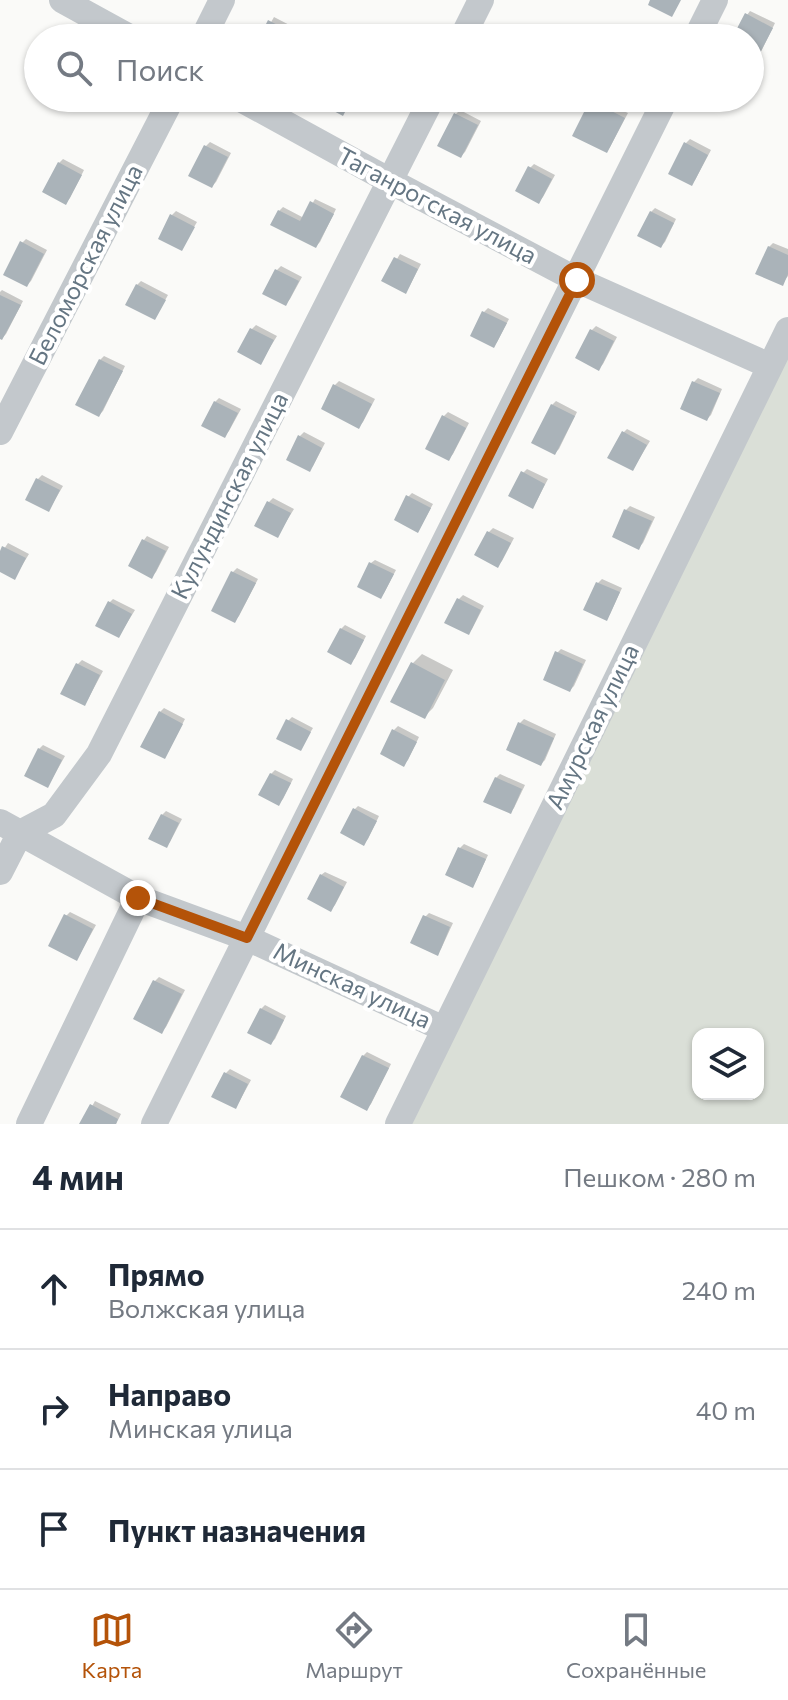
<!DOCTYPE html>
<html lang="ru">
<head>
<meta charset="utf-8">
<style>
  body { margin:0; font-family:Commissioner,sans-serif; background:#f6f6f7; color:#1f2937 }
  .controls { position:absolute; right:24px; bottom:24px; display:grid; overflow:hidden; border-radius:16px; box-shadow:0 2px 6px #0004 }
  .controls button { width:72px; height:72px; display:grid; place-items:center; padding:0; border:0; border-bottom:2px solid #e0e1e3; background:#fff; color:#1f2937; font:40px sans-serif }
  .stop { position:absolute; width:24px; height:24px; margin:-18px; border:6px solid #b45309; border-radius:50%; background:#fff }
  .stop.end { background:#b45309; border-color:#fff; box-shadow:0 2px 8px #0008 }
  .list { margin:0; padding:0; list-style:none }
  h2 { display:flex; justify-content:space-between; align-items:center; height:104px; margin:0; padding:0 32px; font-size:34px }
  h2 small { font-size:26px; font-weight:400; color:#747a83 }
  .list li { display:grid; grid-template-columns:52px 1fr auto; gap:24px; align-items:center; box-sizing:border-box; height:120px; padding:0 32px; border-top:2px solid #e0e1e3 }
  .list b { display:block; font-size:30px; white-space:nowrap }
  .list p { margin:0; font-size:26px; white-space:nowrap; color:#747a83 }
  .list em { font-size:26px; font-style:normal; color:#747a83 }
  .icon { flex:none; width:44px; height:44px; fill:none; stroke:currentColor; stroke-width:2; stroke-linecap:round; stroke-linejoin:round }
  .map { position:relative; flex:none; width:788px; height:1124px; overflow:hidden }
  .search { position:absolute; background:#fff; box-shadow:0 2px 6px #0004; left:24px; right:24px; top:24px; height:88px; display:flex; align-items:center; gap:20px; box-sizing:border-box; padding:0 28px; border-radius:44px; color:#747a83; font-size:30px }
  .sheet { height:464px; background:#fff }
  nav { display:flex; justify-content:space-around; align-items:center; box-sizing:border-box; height:112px; border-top:2px solid #e0e1e3; background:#fff; font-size:22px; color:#747a83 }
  nav a { display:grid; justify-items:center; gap:4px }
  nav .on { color:#b45309 }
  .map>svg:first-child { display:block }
  .grass { fill:#dadfd7; fill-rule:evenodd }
  .shadow { fill:#0003 }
  .building { fill:#aab3b9 }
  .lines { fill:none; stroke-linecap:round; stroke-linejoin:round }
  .minor { stroke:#c3c8cc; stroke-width:26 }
  .route { stroke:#b45309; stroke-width:10 }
  .labels { text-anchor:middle; stroke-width:8; stroke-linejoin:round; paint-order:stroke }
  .street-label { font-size:24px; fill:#657683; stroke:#fff }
</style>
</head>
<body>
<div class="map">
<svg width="788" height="1124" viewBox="0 0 788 1124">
  <rect width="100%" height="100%" fill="#fafaf8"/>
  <path class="grass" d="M 788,349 L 788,1124 L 412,1124 ZM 698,1034 L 758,1034 L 758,1094 L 698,1094 Z"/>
  <path class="shadow" d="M 750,11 L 775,23 L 756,62 L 752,66 L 750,65 L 750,38 L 735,38 L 747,15 Z
    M 274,17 L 301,31 L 297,38 L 262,38 Z
    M 595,98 L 628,113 L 610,147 L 607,151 L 592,101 Z
    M 460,110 L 481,121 L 465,152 L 461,156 L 456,114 Z
    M 690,139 L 711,150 L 695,180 L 691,184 L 686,143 Z
    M 210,142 L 231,153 L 216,182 L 212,186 L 206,146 Z
    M 63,159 L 84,170 L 70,198 L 66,202 L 59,163 Z
    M 534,164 L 555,175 L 543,197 L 539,201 L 530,168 Z
    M 315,199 L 336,209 L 320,242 L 316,246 L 279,211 L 283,207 L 304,218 Z
    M 655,208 L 676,219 L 665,242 L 661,246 L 651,212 Z
    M 176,211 L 197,222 L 181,249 L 172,215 Z
    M 26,239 L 47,250 L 31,281 L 27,285 L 22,243 Z
    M 773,243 L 788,249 L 788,276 L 782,284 L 769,247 Z
    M 400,254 L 421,264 L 409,287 L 405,291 L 384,280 Z
    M 281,266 L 302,277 L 290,299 L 286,303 L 277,270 Z
    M 141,281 L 168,295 L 155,318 L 137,285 Z
    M 2,290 L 23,301 L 6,334 L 2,338 L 0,337 L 0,292 Z
    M 488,308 L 509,319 L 497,342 L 493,346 L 484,312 Z
    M 256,325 L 277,336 L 261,362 L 240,352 L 252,329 Z
    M 596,326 L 617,337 L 603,364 L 599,368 L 592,330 Z
    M 104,356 L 125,366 L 103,411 L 99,415 L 100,360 Z
    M 698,378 L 722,389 L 711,415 L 707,419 L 682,408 L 694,382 Z
    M 339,381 L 375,399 L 363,422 L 359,426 L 323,408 L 335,385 Z
    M 219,398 L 241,409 L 229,431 L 225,435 L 215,402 Z
    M 556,401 L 577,412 L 559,449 L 555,453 L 552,405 Z
    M 448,412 L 469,423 L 453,454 L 449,458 L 444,416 Z
    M 627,429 L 650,441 L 633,469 L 623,433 Z
    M 304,432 L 325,443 L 313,466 L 309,470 L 300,436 Z
    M 527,469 L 548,479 L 536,502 L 523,473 Z
    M 42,475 L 63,486 L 49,510 L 38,479 Z
    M 412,493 L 433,504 L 421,526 L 417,530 L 408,497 Z
    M 273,498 L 294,509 L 278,535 L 269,502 Z
    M 630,506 L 655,517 L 643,543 L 639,547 L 626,510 Z
    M 493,528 L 514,538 L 502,561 L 498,565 L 477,555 L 489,532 Z
    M 147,536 L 169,547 L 156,572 L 152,576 L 144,540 Z
    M 8,543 L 29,554 L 15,577 L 0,570 L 0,555 Z
    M 375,560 L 396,570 L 384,593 L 380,597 L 371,563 Z
    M 237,568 L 258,579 L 239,616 L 235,620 L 214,610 L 233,572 Z
    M 602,579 L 622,588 L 610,614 L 606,618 L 598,583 Z
    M 463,595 L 484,606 L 472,629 L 468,633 L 459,599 Z
    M 113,599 L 135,610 L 119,636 L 109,603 Z
    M 345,625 L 366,636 L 355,658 L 351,662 L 341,629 Z
    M 561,649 L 586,660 L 574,686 L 570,690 L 557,653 Z
    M 422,654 L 453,670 L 433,708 L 424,717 L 413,663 Z
    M 82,660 L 103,671 L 88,699 L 78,664 Z
    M 164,708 L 185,719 L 168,752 L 160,712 Z
    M 292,717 L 313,728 L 300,749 L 288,721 Z
    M 524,719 L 556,734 L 545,760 L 541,764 L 520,723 Z
    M 398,726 L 419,737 L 408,760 L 404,764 L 394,730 Z
    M 43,745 L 65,756 L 51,781 L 47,785 L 39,749 Z
    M 275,770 L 293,779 L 283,799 L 279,803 L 271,774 Z
    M 500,774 L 525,785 L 514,808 L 510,812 L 496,778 Z
    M 358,806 L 379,816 L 368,839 L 364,843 L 354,810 Z
    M 166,811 L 182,819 L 170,842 L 166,846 L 162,815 Z
    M 464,844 L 488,855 L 476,881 L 472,885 L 460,848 Z
    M 325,872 L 347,882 L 335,905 L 331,909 L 321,875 Z
    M 70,912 L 96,925 L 80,954 L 76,958 L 66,916 Z
    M 429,913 L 453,923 L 441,949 L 437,953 L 425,917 Z
    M 159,977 L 185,990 L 166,1027 L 162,1031 L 136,1018 L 155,981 Z
    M 265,1005 L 286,1016 L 275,1039 L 271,1043 L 261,1009 Z
    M 367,1052 L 391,1064 L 371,1104 L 367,1108 L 363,1056 Z
    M 230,1069 L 251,1080 L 239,1102 L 235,1106 L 226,1073 Z
    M 95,1101 L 121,1114 L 116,1124 L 82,1124 Z"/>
  <path class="building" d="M 650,0 L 681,0 L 672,17 L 648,5 Z
    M 745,13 L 773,28 L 750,72 L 750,38 L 732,38 Z
    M 268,20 L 298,36 L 297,38 L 259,38 Z
    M 322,98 L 343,98 L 350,102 L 343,116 L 319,103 Z
    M 590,100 L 625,118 L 607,153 L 572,136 Z
    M 454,113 L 478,125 L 461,158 L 437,146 Z
    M 684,142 L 708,155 L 692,186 L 668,174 Z
    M 204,145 L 228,157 L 212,188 L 188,176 Z
    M 58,162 L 82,175 L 66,205 L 42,192 Z
    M 528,166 L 552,179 L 539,204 L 515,191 Z
    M 310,201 L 334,214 L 316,248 L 270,225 L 278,210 L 300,221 Z
    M 650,211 L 674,223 L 661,248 L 637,236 Z
    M 170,214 L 195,227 L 182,251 L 158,239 Z
    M 20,241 L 44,254 L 27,287 L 3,275 Z
    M 768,246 L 788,255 L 788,274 L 783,286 L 755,274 Z
    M 394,257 L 418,269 L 406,294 L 381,281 Z
    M 275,269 L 299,281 L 286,306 L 262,294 Z
    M 136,284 L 166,300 L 155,320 L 125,305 Z
    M 0,295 L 21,305 L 2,340 L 0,339 Z
    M 482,311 L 507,323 L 494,348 L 470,336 Z
    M 250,328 L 274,340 L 261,365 L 237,352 Z
    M 590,329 L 614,341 L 599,371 L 575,358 Z
    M 99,359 L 123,371 L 99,417 L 75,405 Z
    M 692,381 L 720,393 L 707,421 L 680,409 Z
    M 333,384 L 372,404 L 359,429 L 321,409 Z
    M 214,401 L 238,413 L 225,438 L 201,426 Z
    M 551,404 L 575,416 L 555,455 L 531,443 Z
    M 442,415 L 466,428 L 449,461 L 425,449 Z
    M 622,431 L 647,445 L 633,471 L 607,458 Z
    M 298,435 L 322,448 L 310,472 L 286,460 Z
    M 521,471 L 545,484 L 533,509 L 508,496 Z
    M 36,478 L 60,490 L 49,512 L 25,500 Z
    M 406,495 L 431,508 L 418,533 L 394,520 Z
    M 267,501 L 291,513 L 278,538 L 254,526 Z
    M 624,509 L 652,521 L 639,550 L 612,537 Z
    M 487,531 L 511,543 L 498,568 L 474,555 Z
    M 142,539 L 166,551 L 152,579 L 128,566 Z
    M 2,546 L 26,558 L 15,580 L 0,572 L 0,551 Z
    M 369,562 L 394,574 L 381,599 L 357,587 Z
    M 231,571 L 256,583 L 235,623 L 211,611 Z
    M 596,582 L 620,592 L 607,621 L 583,610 Z
    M 457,598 L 481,610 L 469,635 L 444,623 Z
    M 108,601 L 132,614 L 119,638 L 95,626 Z
    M 340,628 L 364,640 L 351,665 L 327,652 Z
    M 555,651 L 583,664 L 570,692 L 543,680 Z
    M 411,662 L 445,680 L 425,719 L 390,702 Z
    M 76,663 L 100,675 L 85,706 L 60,694 Z
    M 159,711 L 183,724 L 165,759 L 140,747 Z
    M 286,719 L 311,732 L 301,751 L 276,739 Z
    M 518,722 L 554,738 L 541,766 L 506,750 Z
    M 392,729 L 417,742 L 404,767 L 380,754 Z
    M 38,748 L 62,760 L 48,788 L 24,776 Z
    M 270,773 L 291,783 L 279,806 L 258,795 Z
    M 495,777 L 522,789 L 511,814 L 483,802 Z
    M 353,808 L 377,821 L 364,846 L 340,833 Z
    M 161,814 L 179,823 L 167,848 L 148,839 Z
    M 458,847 L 486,859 L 473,888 L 445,875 Z
    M 320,874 L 344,887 L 331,912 L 307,899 Z
    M 64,914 L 93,929 L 77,961 L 48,946 Z
    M 423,915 L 450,927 L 438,956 L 410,943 Z
    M 153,980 L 182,994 L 162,1034 L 133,1019 Z
    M 260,1008 L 284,1020 L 271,1045 L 247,1033 Z
    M 362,1055 L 389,1068 L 367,1111 L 340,1097 Z
    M 224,1072 L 248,1084 L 236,1109 L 211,1097 Z
    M 90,1104 L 118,1119 L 116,1124 L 79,1124 Z"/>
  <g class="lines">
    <path class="minor" d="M 62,0 L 131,38
      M 203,38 L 222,0
      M 462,38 L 481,0
      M 696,38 L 715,0
      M 239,98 L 390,181 L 577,280 L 770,366
      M 0,432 L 172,98
      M 0,822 L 138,898 L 247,938 L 444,1029
      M 0,872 L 20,833 L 54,815 L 99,754 L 432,98
      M 29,1124 L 138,898
      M 154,1124 L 666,98
      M 398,1124 L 788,330"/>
  </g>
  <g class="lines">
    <path class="route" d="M 138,898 L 247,938 L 577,280"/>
  </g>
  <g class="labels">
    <g class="street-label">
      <text transform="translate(437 206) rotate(28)" y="8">Таганрогская улица</text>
      <text transform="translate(86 265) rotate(-63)" y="8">Беломорская улица</text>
      <text transform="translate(230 496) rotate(-63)" y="8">Кулундинская улица</text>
      <text transform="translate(593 727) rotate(-64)" y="8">Амурская улица</text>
      <text transform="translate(352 986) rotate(25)" y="8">Минская улица</text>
    </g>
  </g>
</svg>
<div class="controls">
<button><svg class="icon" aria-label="layers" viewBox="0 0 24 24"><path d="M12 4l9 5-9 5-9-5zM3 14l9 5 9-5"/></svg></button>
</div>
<div class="stop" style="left:577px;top:280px"></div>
<div class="stop end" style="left:138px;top:898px"></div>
<div class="search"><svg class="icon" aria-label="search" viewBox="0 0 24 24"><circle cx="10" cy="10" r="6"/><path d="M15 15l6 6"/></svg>Поиск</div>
</div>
<section class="sheet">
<h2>4 мин<small>Пешком · 280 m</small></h2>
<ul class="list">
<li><svg class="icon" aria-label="ahead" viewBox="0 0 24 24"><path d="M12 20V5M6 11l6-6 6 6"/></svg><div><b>Прямо</b><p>Волжская улица</p></div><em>240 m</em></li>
<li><svg class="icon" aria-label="right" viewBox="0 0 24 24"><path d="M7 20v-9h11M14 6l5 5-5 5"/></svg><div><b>Направо</b><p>Минская улица</p></div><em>40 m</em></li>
<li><svg class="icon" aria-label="arrive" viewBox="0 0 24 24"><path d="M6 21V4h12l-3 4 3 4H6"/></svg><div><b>Пункт назначения</b></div></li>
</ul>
</section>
<nav>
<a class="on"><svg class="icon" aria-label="map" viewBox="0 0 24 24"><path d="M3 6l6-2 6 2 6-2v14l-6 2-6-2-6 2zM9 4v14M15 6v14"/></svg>Карта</a>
<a><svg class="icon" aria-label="directions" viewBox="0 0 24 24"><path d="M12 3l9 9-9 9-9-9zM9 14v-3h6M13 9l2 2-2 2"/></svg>Маршрут</a>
<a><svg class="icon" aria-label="saved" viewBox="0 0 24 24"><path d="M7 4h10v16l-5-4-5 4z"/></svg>Сохранённые</a>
</nav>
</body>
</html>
